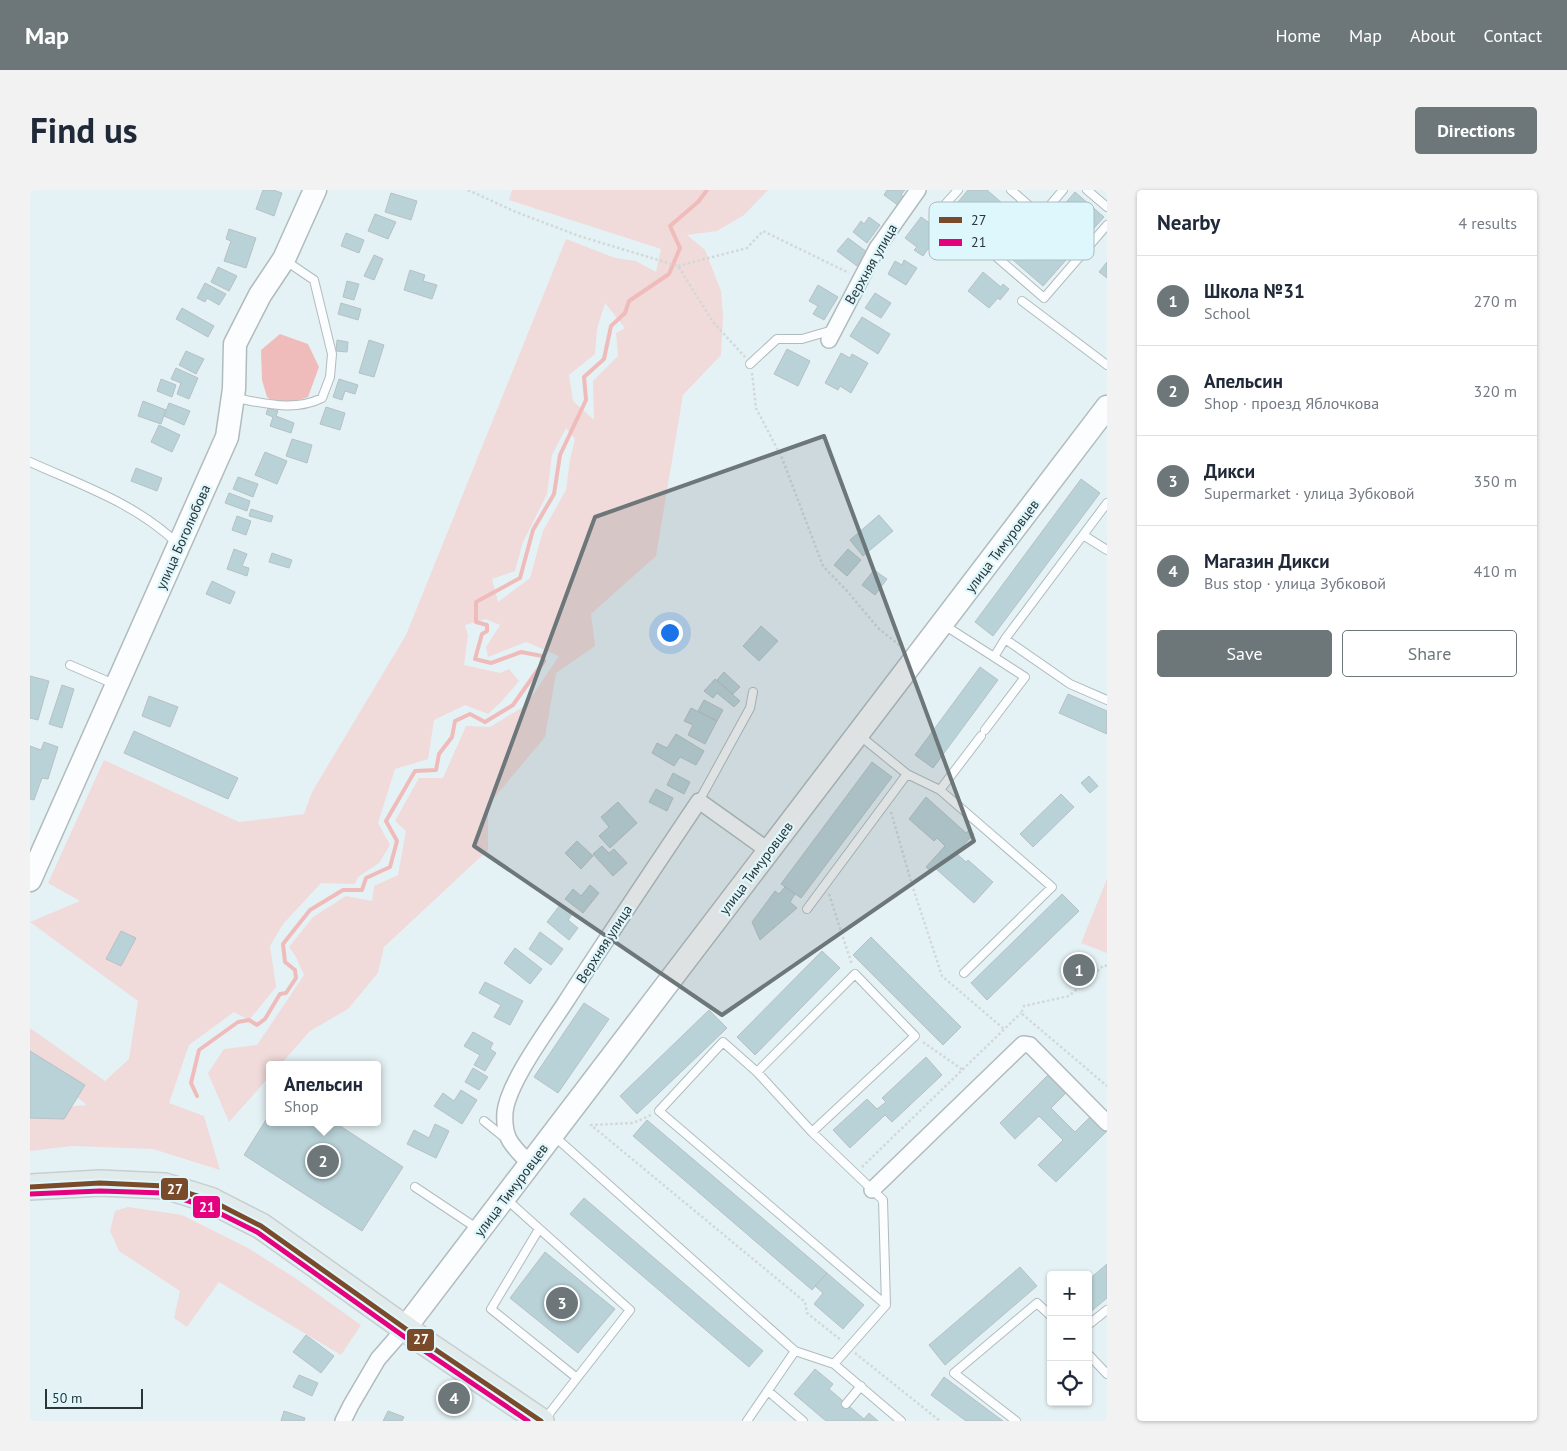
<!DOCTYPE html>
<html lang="en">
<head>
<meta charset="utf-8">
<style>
  body { margin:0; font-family:"PT Sans",sans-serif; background:#f2f2f3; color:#1f2937 }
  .controls { position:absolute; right:15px; bottom:15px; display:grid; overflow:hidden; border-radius:5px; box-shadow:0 1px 4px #0004 }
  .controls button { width:45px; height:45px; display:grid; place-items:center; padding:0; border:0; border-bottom:1px solid #e0e1e3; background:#fff; color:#1f2937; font:25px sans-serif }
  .scale { position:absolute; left:15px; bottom:12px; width:98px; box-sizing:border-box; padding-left:5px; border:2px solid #2c3537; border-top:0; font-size:14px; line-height:18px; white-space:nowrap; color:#2c3537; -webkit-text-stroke:4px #def7fc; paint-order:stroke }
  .you { position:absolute; left:639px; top:442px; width:18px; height:18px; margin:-12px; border:4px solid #fff; border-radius:50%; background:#1a73e8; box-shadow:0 0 0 8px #1a73e833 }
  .badge { display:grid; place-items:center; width:32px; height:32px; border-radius:50%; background:#6d777a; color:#fff; font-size:16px; font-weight:700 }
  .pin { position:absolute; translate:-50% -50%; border:2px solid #fff; box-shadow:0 1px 5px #0006 }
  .popup { position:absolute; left:236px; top:871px; width:115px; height:65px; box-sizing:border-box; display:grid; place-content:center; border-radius:5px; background:#fff; filter:drop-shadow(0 1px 4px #0005); font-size:16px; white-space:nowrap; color:#747a83 }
  .popup b { font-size:19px; color:#1f2937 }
  .popup::after { content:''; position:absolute; left:50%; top:100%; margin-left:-10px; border:10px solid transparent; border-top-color:#fff }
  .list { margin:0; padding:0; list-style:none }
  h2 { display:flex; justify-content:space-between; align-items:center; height:65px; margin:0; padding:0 20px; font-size:21px }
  h2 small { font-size:16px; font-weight:400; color:#747a83 }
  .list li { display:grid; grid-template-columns:32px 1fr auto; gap:15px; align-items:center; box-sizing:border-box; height:90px; padding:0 20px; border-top:1px solid #e0e1e3 }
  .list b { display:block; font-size:19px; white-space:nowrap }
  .list p { margin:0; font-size:16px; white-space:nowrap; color:#747a83 }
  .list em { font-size:16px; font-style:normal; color:#747a83 }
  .actions { display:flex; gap:10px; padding:15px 20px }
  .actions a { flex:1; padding:11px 0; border:1px solid #6d777a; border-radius:5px; text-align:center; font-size:18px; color:#6d777a }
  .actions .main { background:#6d777a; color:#fff }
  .icon { flex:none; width:28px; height:28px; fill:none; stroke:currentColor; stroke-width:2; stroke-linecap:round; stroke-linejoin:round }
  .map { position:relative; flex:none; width:1077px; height:1231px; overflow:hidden; border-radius:5px }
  header { display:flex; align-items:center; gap:30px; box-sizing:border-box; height:70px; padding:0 25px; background:#6d777a; color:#fff }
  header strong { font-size:24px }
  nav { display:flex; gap:28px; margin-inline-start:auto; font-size:18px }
  .intro { display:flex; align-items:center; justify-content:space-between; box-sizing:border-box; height:120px; padding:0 30px }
  h1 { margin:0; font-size:35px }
  .button { padding:12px 22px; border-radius:5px; background:#6d777a; color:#fff; font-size:18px; font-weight:700 }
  main { display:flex; gap:30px; padding:0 30px }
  aside { flex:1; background:#fff; border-radius:5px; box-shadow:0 1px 4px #0004 }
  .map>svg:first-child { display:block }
  .green { fill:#f0dada; fill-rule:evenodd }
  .water { fill:#f0bcbb }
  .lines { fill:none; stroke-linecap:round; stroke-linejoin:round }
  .stream { stroke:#f0bcbb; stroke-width:4 }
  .building { fill:#b9d2d7; stroke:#b7c1c4 }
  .lane-casing { stroke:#b1bbbd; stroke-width:10 }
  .street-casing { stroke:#b1bbbd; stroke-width:18 }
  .secondary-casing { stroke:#b1bbbd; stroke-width:25 }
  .primary-casing { stroke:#c7cecf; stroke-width:28 }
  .path { stroke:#d3d7d8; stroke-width:2.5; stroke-dasharray:2.5 2.5; stroke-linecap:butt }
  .lane { stroke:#fbfdfe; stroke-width:8 }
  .street { stroke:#fbfdfe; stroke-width:15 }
  .secondary { stroke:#fbfdfe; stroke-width:22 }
  .primary { stroke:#e2ebec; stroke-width:25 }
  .bus-1-casing { stroke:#def7fc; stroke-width:9 }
  .bus-2-casing { stroke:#def7fc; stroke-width:9 }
  .bus-1 { stroke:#7a4b2a; stroke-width:5 }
  .bus-2 { stroke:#e5007d; stroke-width:5 }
  .marked { fill:#6d777a; fill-opacity:0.2; stroke:#6d777a; stroke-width:4; stroke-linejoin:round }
  .labels { text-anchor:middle; stroke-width:4.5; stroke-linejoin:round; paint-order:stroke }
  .street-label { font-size:14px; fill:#2c3537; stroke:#def7fc }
  .key { fill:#def7fc; stroke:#a9bdc1; stroke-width:1 }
  .key-label { font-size:14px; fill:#2c3537 }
  .line-badge { stroke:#def7fc; stroke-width:2 }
  .badge-label { font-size:14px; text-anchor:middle; font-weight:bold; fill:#fff }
</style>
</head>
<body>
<header>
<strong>Map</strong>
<nav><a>Home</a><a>Map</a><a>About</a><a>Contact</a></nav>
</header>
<div class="intro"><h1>Find us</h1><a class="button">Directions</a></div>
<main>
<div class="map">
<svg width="1077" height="1231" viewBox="0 0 1077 1231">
  <rect width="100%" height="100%" fill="#e5f2f5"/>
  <path class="green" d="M 482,0 L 738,0 L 714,25 L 687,41 L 657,45 L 675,60 L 691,101 L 693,126 L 691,165 L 653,205 L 626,366 L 561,424 L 565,456 L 526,483 L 515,547 L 458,615 L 458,660 L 354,757 L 348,783 L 318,819 L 280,841 L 250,875 L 239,875 L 239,887 L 199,932 L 178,883 L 194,859 L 227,855 L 274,785 L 266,767 L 259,757 L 283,727 L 316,706 L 342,711 L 344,696 L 368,685 L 376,641 L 365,631 L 389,588 L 413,588 L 436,536 L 460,537 L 496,515 L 529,466 L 496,452 L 458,467 L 456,457 L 470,435 L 456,429 L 435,435 L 438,445 L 434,475 L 470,483 L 479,479 L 489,491 L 472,511 L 458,524 L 435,515 L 404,530 L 398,569 L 365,579 L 348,633 L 360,655 L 349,673 L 328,687 L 325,694 L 291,693 L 253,734 L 240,756 L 246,797 L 219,830 L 204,822 L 159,855 L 139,913 L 174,926 L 190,980 L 123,959 L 42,956 L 0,961 L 0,920 L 57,915 L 0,869 L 0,838 L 75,891 L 99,869 L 108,811 L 0,732 L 50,711 L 18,693 L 74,570 L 209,632 L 274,624 L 282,602 L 376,445 L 536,49 L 585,68 L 606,71 L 626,82 L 631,59 L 479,10 ZM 575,113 L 595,138 L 586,143 L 588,166 L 563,191 L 564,230 L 543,211 L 539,185 L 565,164 L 567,139 ZM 536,238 L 545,249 L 540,270 L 536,300 L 513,341 L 500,388 L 468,412 L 462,389 L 485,381 L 493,352 L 517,304 L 522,265 Z
    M 1077,689 L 1077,763 L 1051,753 Z
    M 98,1017 L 152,1025 L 218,1058 L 268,1090 L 331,1135 L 311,1165 L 189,1092 L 157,1137 L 144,1128 L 150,1101 L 89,1061 L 80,1041 L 85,1021 Z"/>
  <path class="water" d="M 250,144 L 278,154 L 289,177 L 278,207 L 249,216 L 237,207 L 232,190 L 231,160 Z"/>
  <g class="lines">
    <path class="stream" d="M 167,906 L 161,893 L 169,860 L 208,832 L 219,830 L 227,835 L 235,829 L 250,804 L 256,803 L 266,788 L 265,780 L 255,772 L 253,754 L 280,720 L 313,700 L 332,700 L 336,688 L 360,677 L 367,651 L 356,631 L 385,581 L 406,580 L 409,564 L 422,547 L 425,531 L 440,524 L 455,532 L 483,515 L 514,471 L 512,466 L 491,462 L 461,473 L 445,469 L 452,444 L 457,441 L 457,435 L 446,432 L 446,412 L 490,388 L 503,340 L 524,304 L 530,265 L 556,210 L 554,187 L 574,169 L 581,136 L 595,123 L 599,111 L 639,84 L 650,58 L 640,36 L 668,12 L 677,0"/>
  </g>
  <path class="building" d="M 233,0 L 243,0 L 252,3 L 244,26 L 226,19 Z
    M 857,0 L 875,0 L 871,5 L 875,7 L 869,16 L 854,5 Z
    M 938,0 L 957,0 L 1008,44 L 1045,2 L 1074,27 L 1013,96 L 923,18 Z
    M 361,3 L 387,11 L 381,30 L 355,22 Z
    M 345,24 L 366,32 L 358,49 L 338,41 Z
    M 839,27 L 850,35 L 837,53 L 823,42 L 831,31 L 834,34 Z
    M 891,27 L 911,41 L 893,66 L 884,60 L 887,57 L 875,48 Z
    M 199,39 L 226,48 L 216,78 L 194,71 L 201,51 L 196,49 Z
    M 316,43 L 334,50 L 329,63 L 311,56 Z
    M 818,48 L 837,62 L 827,76 L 807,61 Z
    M 344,65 L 353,69 L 344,90 L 334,86 Z
    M 874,70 L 887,78 L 876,95 L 858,84 L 865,71 L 872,75 Z
    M 1077,72 L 1077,88 L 1069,82 Z
    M 188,77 L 207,86 L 199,101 L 181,92 Z
    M 380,80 L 395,85 L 393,91 L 407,95 L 402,109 L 374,100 Z
    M 953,82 L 971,97 L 973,94 L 979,99 L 970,110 L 968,108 L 959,118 L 938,101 Z
    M 317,91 L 329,94 L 324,110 L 313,107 Z
    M 175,93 L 196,104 L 189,115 L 177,108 L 175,112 L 167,108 Z
    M 788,95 L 808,107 L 794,130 L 783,124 L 788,116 L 779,111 Z
    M 845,103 L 861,113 L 851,128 L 835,118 Z
    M 311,113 L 331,119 L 328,130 L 308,124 Z
    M 152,118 L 184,136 L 178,147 L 146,129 Z
    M 832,127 L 860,144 L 848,164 L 820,146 Z
    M 307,150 L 318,152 L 317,162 L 306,161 Z
    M 339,150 L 354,155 L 344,187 L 329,183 Z
    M 757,159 L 780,171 L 768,196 L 744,184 Z
    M 156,161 L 174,169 L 166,184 L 149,175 Z
    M 811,163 L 820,168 L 822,164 L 838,173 L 821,203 L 810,196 L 808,200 L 795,193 Z
    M 146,178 L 168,188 L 159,209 L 147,204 L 151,193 L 141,189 Z
    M 131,189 L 146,195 L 142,207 L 127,201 Z
    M 309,189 L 328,195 L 325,204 L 315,201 L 312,210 L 303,207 Z
    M 113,211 L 136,220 L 131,234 L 108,226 Z
    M 139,213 L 160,221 L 154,235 L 134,226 Z
    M 296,217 L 315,223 L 310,240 L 290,234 Z
    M 238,218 L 248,221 L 246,226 L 264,233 L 261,243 L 240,236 L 243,227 L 236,224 Z
    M 129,235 L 150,245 L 142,262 L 121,252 Z
    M 262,249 L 282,255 L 277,273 L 256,266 Z
    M 235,262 L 257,271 L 247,294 L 225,285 Z
    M 106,278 L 132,288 L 127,301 L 101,291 Z
    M 208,287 L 228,294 L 223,307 L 203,299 Z
    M 1051,289 L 1070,303 L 963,446 L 945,432 Z
    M 199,303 L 220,311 L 217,321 L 195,313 Z
    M 221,319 L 243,326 L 241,332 L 219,326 Z
    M 849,325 L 863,341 L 833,366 L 820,350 Z
    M 207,326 L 221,331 L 216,345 L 202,340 Z
    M 204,359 L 217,364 L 212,376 L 219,378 L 217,386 L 197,379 Z
    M 818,359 L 831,370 L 817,386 L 804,375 Z
    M 242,363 L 262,370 L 259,378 L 239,372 Z
    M 844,380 L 857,389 L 845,405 L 832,395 Z
    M 182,391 L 205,402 L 200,414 L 176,404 Z
    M 731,436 L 748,451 L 729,471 L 713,456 Z
    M 950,477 L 968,490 L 903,578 L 885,565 Z
    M 694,482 L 710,497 L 703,504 L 687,490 Z
    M 0,486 L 19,491 L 8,530 L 0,528 Z
    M 685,489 L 710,511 L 704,517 L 687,503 L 683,508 L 674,501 Z
    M 32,495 L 44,499 L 32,538 L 19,534 Z
    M 1038,504 L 1077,521 L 1077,544 L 1029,523 Z
    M 119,506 L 148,517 L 140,537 L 112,526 Z
    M 674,510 L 693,520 L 687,531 L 668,521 Z
    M 661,518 L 687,531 L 675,554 L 658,545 L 663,535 L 654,531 Z
    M 104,541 L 208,588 L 198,609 L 94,563 Z
    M 646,544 L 674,561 L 666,575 L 650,567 L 644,576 L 622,563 L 627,553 L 637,558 Z
    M 14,552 L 28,557 L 18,589 L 12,588 L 4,610 L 0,609 L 0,556 L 11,560 Z
    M 842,572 L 862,587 L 771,708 L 751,694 Z
    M 643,583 L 660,592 L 654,604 L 637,595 Z
    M 1059,586 L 1068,596 L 1060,603 L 1051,593 Z
    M 626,599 L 643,608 L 637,621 L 619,612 Z
    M 1031,604 L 1044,617 L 1003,657 L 990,644 Z
    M 896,607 L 936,643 L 939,640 L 944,644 L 926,663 L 936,672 L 938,670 L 963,692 L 944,713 L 904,677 L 901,681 L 896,677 L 915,656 L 907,648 L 904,651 L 879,629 Z
    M 588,612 L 607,633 L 580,658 L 569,646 L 579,637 L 571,627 Z
    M 547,651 L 563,666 L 551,679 L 535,663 Z
    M 572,656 L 579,663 L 584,659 L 597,673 L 583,686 L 563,664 Z
    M 560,695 L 569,703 L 553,723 L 535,709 L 543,699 L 551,706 Z
    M 755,697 L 765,704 L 760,712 L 767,718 L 730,750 L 722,732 L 745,701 L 749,704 Z
    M 1032,704 L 1049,721 L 957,810 L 941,793 Z
    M 530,715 L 542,724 L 538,730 L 548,738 L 539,750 L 517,732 Z
    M 91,741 L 106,748 L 91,776 L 76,769 Z
    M 510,742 L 533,759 L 521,775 L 499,759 Z
    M 841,747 L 931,837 L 913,855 L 823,765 Z
    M 485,758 L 512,779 L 500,794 L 474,773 Z
    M 792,761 L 810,778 L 725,865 L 707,847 Z
    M 455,792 L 493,811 L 480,835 L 464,827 L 471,815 L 449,803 Z
    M 554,813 L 579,829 L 528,903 L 504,887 Z
    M 679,820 L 697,838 L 607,924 L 590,906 Z
    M 443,842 L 463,853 L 460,859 L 466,863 L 455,881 L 444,875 L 450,865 L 434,856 Z
    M 0,861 L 55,895 L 34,929 L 0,928 Z
    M 896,867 L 912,885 L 862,932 L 855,925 L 820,958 L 803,940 L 837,909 L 847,919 L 856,912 L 852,908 Z
    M 443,878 L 458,887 L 449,900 L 435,892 Z
    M 1021,882 L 1039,900 L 1021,918 L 1045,942 L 1061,926 L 1076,942 L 1026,992 L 1008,975 L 1033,950 L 1009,926 L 985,949 L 970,933 Z
    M 431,900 L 447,910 L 432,934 L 404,916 L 413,903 L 424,911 Z
    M 239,925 L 239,932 L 304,932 L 373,977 L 332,1041 L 214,965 Z
    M 617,930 L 797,1083 L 782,1100 L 603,946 Z
    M 405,934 L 419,941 L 406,968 L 377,954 L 384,940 L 399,948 Z
    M 554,1008 L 733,1161 L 719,1177 L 540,1024 Z
    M 515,1062 L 585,1119 L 548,1163 L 480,1108 Z
    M 1077,1074 L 1077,1108 L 1058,1124 L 1058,1090 Z
    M 990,1077 L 1007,1096 L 915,1175 L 899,1155 Z
    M 797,1083 L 834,1115 L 813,1139 L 784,1114 L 793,1103 L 785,1096 Z
    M 276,1145 L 304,1166 L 291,1183 L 263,1162 Z
    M 785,1179 L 803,1194 L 799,1199 L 834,1229 L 839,1223 L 848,1231 L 796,1231 L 764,1204 Z
    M 269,1185 L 288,1193 L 282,1206 L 263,1197 Z
    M 914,1187 L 973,1231 L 936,1231 L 901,1205 Z
    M 254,1221 L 275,1228 L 274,1231 L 251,1231 Z
    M 358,1221 L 374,1227 L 372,1231 L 353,1231 Z"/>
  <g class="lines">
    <g class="lane-casing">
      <path id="lane" d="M 928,0 L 911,19 L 1014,108 L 1077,35
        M 981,0 L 1011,26 L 1033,0
        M 1057,0 L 1077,17
        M 992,111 L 1077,175
        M 720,174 L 747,149 L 772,149 L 803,140
        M 205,208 C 234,213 264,222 292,208 L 300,187 L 302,164 L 284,90 L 256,71
        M 0,272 C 53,296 105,313 148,354
        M 1053,345 L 1077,360
        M 914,435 L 964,467 L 975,449 L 1040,494 L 1077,510
        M 975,449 L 1077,313
        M 40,475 L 84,494
        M 955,540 L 995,487 L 964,467
        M 877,584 L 910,600 L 951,546
        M 910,600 L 1022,697 L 934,783
        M 669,611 L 720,518 L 723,502
        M 777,719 L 877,584 L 829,545
        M 727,882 L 825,784 L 885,846 L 782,942
        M 454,931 L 475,948
        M 524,946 L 765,1161 L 804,1174 L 871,1231
        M 385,997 L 448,1039
        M 475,1008 L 600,1120 L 515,1229
        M 509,1039 L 461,1119 L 547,1188
        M 1058,1135 L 1077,1120
        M 1058,1164 L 1077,1184
        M 804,1174 L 856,1115 L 853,1010 L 782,942 L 727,882 L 693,852 L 629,921 L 856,1115
        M 738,1201 L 773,1231
        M 816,1214 L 831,1196
        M 717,1231 L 765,1161
        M 986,1231 L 924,1183 L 1007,1113 L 1021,1126"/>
    </g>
    <g class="street-casing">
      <path id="street" d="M 799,150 L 847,58 L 888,0
        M 500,974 C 483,956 473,950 475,922 C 478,893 518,839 535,813 C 579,745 624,678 669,611 L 739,661
        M 842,1000 L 993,854 L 1000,855 L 1077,933
        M 313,1231 L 321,1215 L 348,1169 L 375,1138"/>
    </g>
    <g class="secondary-casing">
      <path id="secondary" d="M 0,690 L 197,247 L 204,199 L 205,154 L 230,105 L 254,69 L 285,0
        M 375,1138 L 1077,217"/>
    </g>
    <g class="primary-casing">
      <path id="primary" d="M 0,997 L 70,993 L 135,996 L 180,1010 L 231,1036 L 397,1154 L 511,1231"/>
    </g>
    <path class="path" d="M 438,0 L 486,22 L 549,46 L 648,76 L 683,132 L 715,167
      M 648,76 L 717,58 L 733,41 L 819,83
      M 722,183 L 726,218 L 752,268 L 793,376 L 818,402 L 848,438 L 873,458
      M 861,622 L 883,698 L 912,786 L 974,839
      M 799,704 L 822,775
      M 1077,776 L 1074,775 L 1039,806 L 994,816 L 991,823 L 1077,896
      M 893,852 L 933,880
      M 621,925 L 603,933 L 561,935 L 775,1112 L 777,1123 L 812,1151
      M 832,977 L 991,823
      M 825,1163 L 910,1231"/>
    <use href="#lane" class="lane"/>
    <use href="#street" class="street"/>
    <use href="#secondary" class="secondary"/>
    <use href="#primary" class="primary"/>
    <g class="bus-1-casing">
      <path id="bus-1" d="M 0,997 L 70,993 L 135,996 L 180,1010 L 231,1036 L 397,1154 L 511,1231"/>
    </g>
    <g class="bus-2-casing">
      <path id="bus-2" d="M 0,1004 L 70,1001 L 134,1003 L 177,1017 L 227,1042 L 393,1160 L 498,1231"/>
    </g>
    <use href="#bus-1" class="bus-1"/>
    <use href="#bus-2" class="bus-2"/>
  </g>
  <path class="marked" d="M 794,246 L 944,651 L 692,825 L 444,656 L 565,327 Z"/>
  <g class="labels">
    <g class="street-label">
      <text transform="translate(841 74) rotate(-60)" y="5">Верхняя улица</text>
      <text transform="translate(153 347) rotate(-66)" y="5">улица Боголюбова</text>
      <text transform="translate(972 356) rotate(-53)" y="5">улица Тимуровцев</text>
      <text transform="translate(726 678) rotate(-53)" y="5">улица Тимуровцев</text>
      <text transform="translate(574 754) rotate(-57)" y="5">Верхняя улица</text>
      <text transform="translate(481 1000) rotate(-53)" y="5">улица Тимуровцев</text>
    </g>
  </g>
  <rect x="899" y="12" width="165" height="58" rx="8" class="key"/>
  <rect x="909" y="27" width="23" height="6" fill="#7a4b2a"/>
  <rect x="909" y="49" width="23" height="7" fill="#e5007d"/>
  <g class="key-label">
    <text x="941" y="35">27</text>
    <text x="941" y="57">21</text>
  </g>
  <g class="line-badge">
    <rect x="130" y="987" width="29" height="24" rx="5" fill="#7a4b2a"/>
    <rect x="162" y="1005" width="29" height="24" rx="5" fill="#e5007d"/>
    <rect x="376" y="1138" width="29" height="24" rx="5" fill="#7a4b2a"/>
  </g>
  <g class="badge-label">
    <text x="145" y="1004">27</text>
    <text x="177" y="1022">21</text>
    <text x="391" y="1154">27</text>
  </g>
</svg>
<div class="controls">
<button>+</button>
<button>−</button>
<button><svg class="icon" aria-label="locate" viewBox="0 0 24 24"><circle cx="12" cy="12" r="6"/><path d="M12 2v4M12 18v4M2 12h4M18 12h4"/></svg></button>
</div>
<div class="scale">50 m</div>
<div class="you"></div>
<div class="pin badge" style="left:1049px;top:780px">1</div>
<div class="pin badge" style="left:293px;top:971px">2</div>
<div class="popup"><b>Апельсин</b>Shop</div>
<div class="pin badge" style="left:532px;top:1113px">3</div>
<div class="pin badge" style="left:424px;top:1208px">4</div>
</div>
<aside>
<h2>Nearby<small>4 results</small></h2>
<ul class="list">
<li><span class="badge">1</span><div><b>Школа №31</b><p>School</p></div><em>270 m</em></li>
<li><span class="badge">2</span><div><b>Апельсин</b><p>Shop · проезд Яблочкова</p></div><em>320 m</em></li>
<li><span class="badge">3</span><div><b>Дикси</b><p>Supermarket · улица Зубковой</p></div><em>350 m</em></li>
<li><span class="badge">4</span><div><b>Магазин Дикси</b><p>Bus stop · улица Зубковой</p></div><em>410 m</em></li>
</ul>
<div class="actions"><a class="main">Save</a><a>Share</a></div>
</aside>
</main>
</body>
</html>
